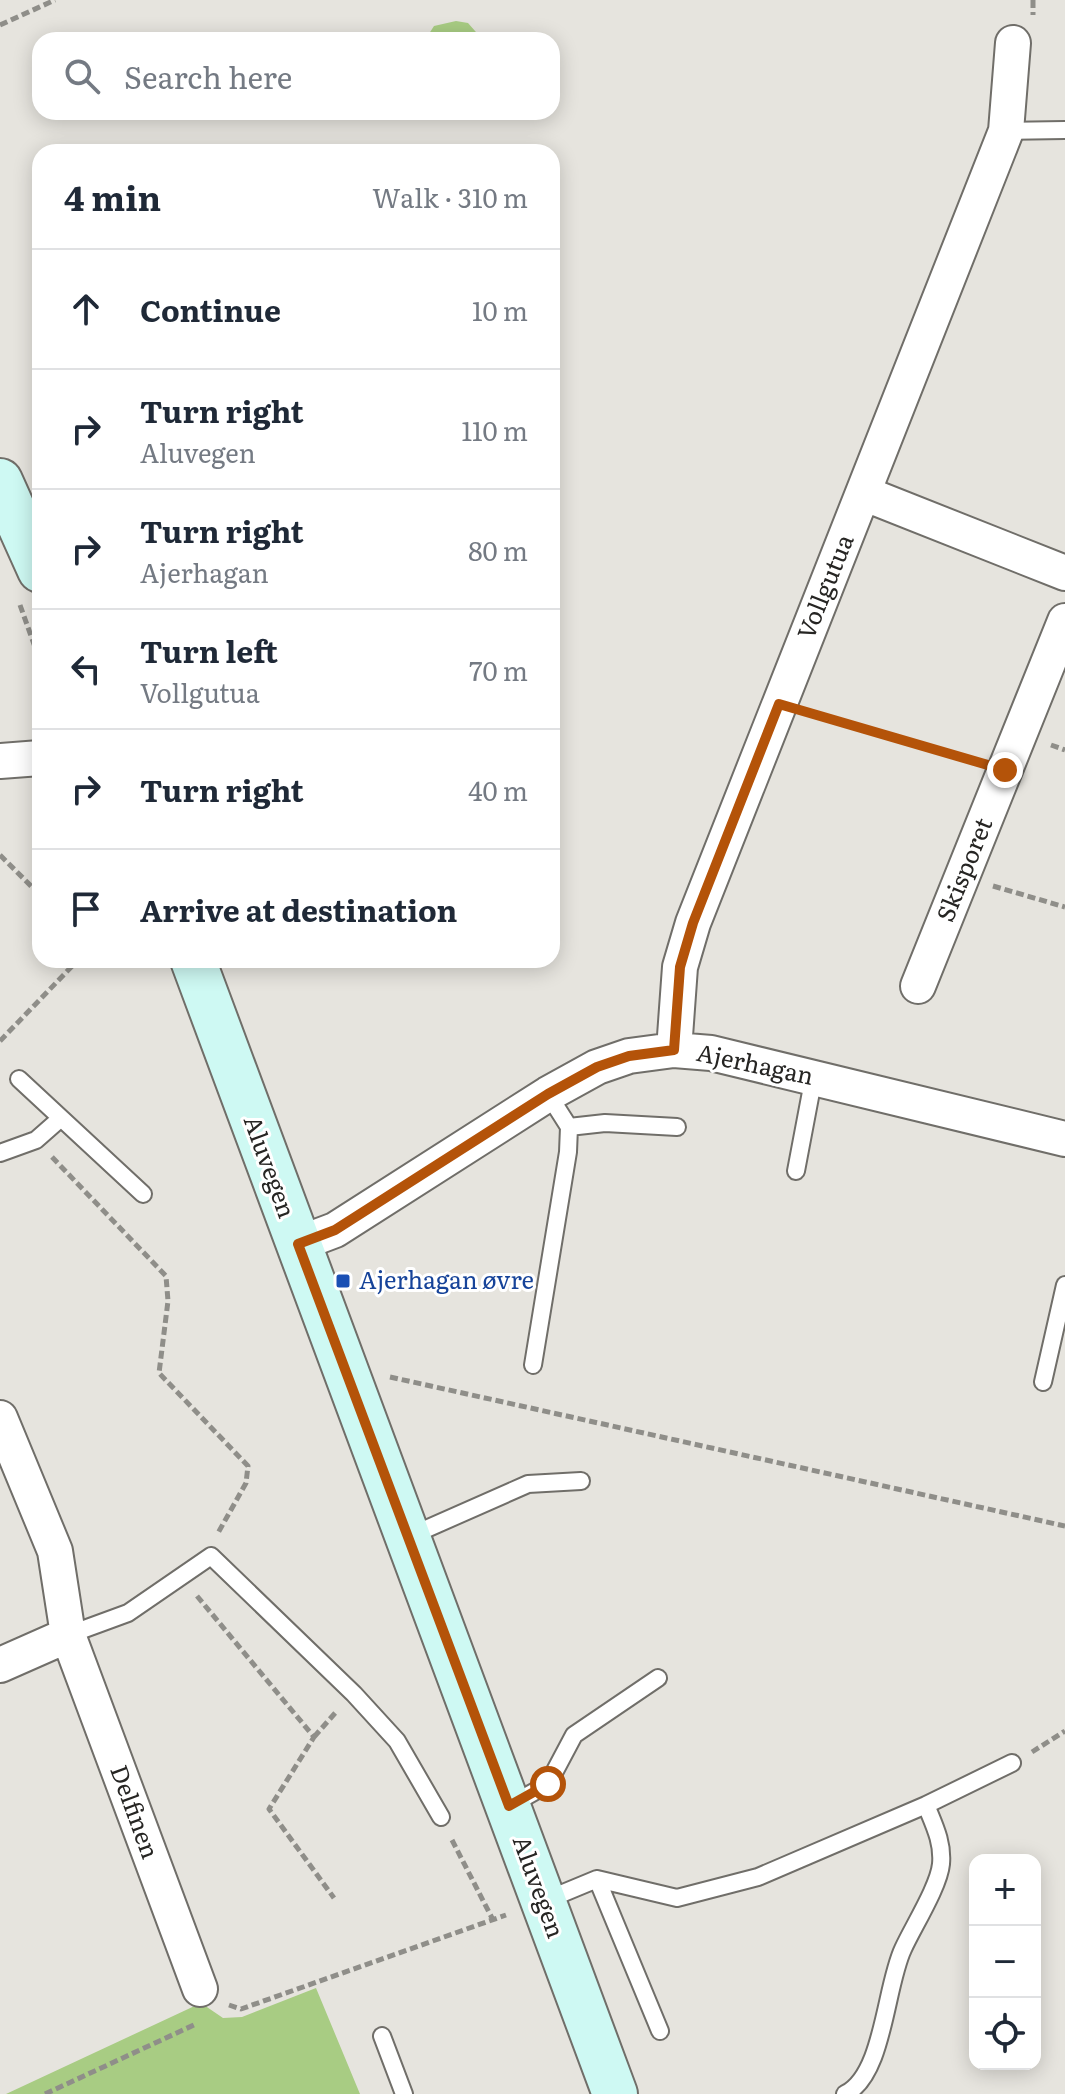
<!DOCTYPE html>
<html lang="en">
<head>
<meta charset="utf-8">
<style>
  body { margin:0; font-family:Literata,serif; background:#f2f2f3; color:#1f2937 }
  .controls { position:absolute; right:24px; bottom:24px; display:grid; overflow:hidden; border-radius:16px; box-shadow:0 4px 20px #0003 }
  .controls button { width:72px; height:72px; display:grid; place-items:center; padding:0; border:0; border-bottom:2px solid #e0e1e3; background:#fff; color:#1f2937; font:40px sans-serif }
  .stop { position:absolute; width:24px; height:24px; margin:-18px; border:6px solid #b45309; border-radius:50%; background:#fff }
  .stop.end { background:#b45309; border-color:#fff; box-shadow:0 2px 8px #0008 }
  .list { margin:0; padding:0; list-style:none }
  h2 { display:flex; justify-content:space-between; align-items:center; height:104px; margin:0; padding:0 32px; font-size:34px }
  h2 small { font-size:26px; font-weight:400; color:#747a83 }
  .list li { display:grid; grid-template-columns:52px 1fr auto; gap:24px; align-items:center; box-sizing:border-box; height:120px; padding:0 32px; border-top:2px solid #e0e1e3 }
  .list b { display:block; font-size:30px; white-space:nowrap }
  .list p { margin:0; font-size:26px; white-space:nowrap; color:#747a83 }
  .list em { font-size:26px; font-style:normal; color:#747a83 }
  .icon { flex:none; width:44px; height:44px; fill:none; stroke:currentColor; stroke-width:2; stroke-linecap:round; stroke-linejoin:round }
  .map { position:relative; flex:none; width:1065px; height:2094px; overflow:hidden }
  .search { position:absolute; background:#fff; box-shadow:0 4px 20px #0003; left:32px; top:32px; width:528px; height:88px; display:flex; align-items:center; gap:20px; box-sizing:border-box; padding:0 28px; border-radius:24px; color:#747a83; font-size:30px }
  .panel { position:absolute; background:#fff; box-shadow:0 4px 20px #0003; left:32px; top:144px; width:528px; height:824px; border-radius:24px }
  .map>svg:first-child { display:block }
  .green { fill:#a8cc83 }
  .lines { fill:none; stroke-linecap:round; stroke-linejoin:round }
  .service-casing { stroke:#706e69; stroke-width:20 }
  .minor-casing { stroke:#706e69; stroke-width:38 }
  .secondary-casing { stroke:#706e69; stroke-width:48 }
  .path { stroke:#8f8e89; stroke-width:5; stroke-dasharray:8 4; stroke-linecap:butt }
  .service { stroke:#fff; stroke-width:16 }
  .minor { stroke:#fff; stroke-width:34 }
  .secondary { stroke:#cef9f3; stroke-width:44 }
  .route { stroke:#b45309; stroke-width:10 }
  .transit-dot { fill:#1a4fb4; stroke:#fff; stroke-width:3 }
  .labels { text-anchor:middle; stroke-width:6; stroke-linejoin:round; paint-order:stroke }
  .street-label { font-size:24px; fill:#262523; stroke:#fff }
  .transit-label { font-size:24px; fill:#164399; stroke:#fff; text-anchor:start }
</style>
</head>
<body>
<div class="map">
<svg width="1065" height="2094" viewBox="0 0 1065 2094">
  <rect width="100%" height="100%" fill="#e6e4de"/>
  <path class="green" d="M 456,21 L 468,23 L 483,40 L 425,40 L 434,26 Z
    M 316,1988 L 360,2094 L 6,2094 L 201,2003 L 223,2018 L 242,2017 Z"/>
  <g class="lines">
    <g class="service-casing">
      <path id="service" d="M 1006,131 L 1065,130
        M 19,1079 L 143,1194
        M 569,1127 L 605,1123 L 677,1127
        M 0,1153 L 36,1140 L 61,1118
        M 796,1171 L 814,1076
        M 533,1365 L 568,1152 L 569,1127 L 548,1094
        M 1043,1382 L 1065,1285
        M 408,1537 L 528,1484 L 581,1481
        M 68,1635 L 128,1613 L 211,1556 L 354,1694 L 397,1741 L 441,1817
        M 509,1806 L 548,1784 L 574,1735 L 658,1678
        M 597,1879 L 660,2031
        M 544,1901 L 597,1879 L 677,1898 L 758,1877 L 926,1805 L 1012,1763
        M 382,2036 L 404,2094
        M 845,2094 C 884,2075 885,1987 903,1949 C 913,1927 939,1886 941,1864 C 943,1842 934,1825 926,1805"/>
    </g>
    <g class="minor-casing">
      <path id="minor" d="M 863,493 L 1065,573
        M 0,761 L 40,758
        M 918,986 L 1065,621
        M 674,1050 L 680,967 L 693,923 L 1006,131 L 1013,43
        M 298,1244 L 335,1230 L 548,1094 L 597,1067 L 629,1056 L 674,1050 L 711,1053 L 1065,1139
        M 0,1418 L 55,1551 L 68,1635 L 0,1665
        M 68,1635 L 200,1989"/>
    </g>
    <g class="secondary-casing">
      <path id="secondary" d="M 0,481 L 40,570
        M 193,960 L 615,2094"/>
    </g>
    <path class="path" d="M 1033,0 L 1033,15
      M 0,25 L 55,0
      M 20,605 L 40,661
      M 814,714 L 973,760
      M 1051,745 L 1065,750
      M 0,855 L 40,895
      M 993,886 L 1065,907
      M 0,1041 L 78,960
      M 52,1157 L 166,1276 L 168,1301 L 159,1373 L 248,1466 L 246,1483 L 218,1533
      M 390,1377 L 1065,1526
      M 197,1596 L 314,1737 L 269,1809 L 334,1898
      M 314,1737 L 336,1712
      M 1032,1752 L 1065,1731
      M 452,1840 L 493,1920
      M 229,2005 L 241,2009 L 506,1915
      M 45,2094 L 196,2024"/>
    <use href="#service" class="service"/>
    <use href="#minor" class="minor"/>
    <use href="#secondary" class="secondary"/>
  </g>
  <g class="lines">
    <path class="route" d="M 548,1784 L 509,1806 L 298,1244 L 335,1230 L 548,1094 L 597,1067 L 629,1056 L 674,1050 L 680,967 L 693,923 L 779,704 L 1005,770"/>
  </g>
  <rect class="transit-dot" x="335" y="1273" width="16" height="16" rx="4"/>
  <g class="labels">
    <g class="street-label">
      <text transform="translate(826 587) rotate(-68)" y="8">Vollgutua</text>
      <text transform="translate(965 870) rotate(-68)" y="8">Skisporet</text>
      <text transform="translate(755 1065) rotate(12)" y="8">Ajerhagan</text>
      <text transform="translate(269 1167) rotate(70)" y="8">Aluvegen</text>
      <text transform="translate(134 1812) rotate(70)" y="8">Delfinen</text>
      <text transform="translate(538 1887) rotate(70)" y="8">Aluvegen</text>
    </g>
    <g class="transit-label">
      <text x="359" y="1289">Ajerhagan øvre</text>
    </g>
  </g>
</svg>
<div class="controls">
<button>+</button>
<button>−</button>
<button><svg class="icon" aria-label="locate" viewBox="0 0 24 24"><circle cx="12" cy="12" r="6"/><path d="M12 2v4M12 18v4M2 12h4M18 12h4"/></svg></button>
</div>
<div class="stop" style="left:548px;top:1784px"></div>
<div class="stop end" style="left:1005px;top:770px"></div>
<div class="search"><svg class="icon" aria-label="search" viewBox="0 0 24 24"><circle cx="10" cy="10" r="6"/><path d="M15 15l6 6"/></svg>Search here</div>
<section class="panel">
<h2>4 min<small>Walk · 310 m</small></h2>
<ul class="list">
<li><svg class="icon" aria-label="ahead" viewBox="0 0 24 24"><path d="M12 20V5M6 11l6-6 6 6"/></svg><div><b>Continue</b></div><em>10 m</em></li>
<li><svg class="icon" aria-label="right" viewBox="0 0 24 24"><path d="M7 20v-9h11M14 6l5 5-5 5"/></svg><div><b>Turn right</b><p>Aluvegen</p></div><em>110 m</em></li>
<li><svg class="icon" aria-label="right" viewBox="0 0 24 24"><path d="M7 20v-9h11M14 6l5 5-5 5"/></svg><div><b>Turn right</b><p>Ajerhagan</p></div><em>80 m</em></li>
<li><svg class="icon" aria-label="left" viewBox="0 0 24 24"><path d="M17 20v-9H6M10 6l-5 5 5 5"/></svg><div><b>Turn left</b><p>Vollgutua</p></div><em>70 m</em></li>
<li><svg class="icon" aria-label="right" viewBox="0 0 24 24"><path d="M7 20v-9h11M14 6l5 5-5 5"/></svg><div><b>Turn right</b></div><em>40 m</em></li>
<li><svg class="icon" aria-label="arrive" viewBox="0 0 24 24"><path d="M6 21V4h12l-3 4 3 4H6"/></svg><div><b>Arrive at destination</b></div></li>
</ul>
</section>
</div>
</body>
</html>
